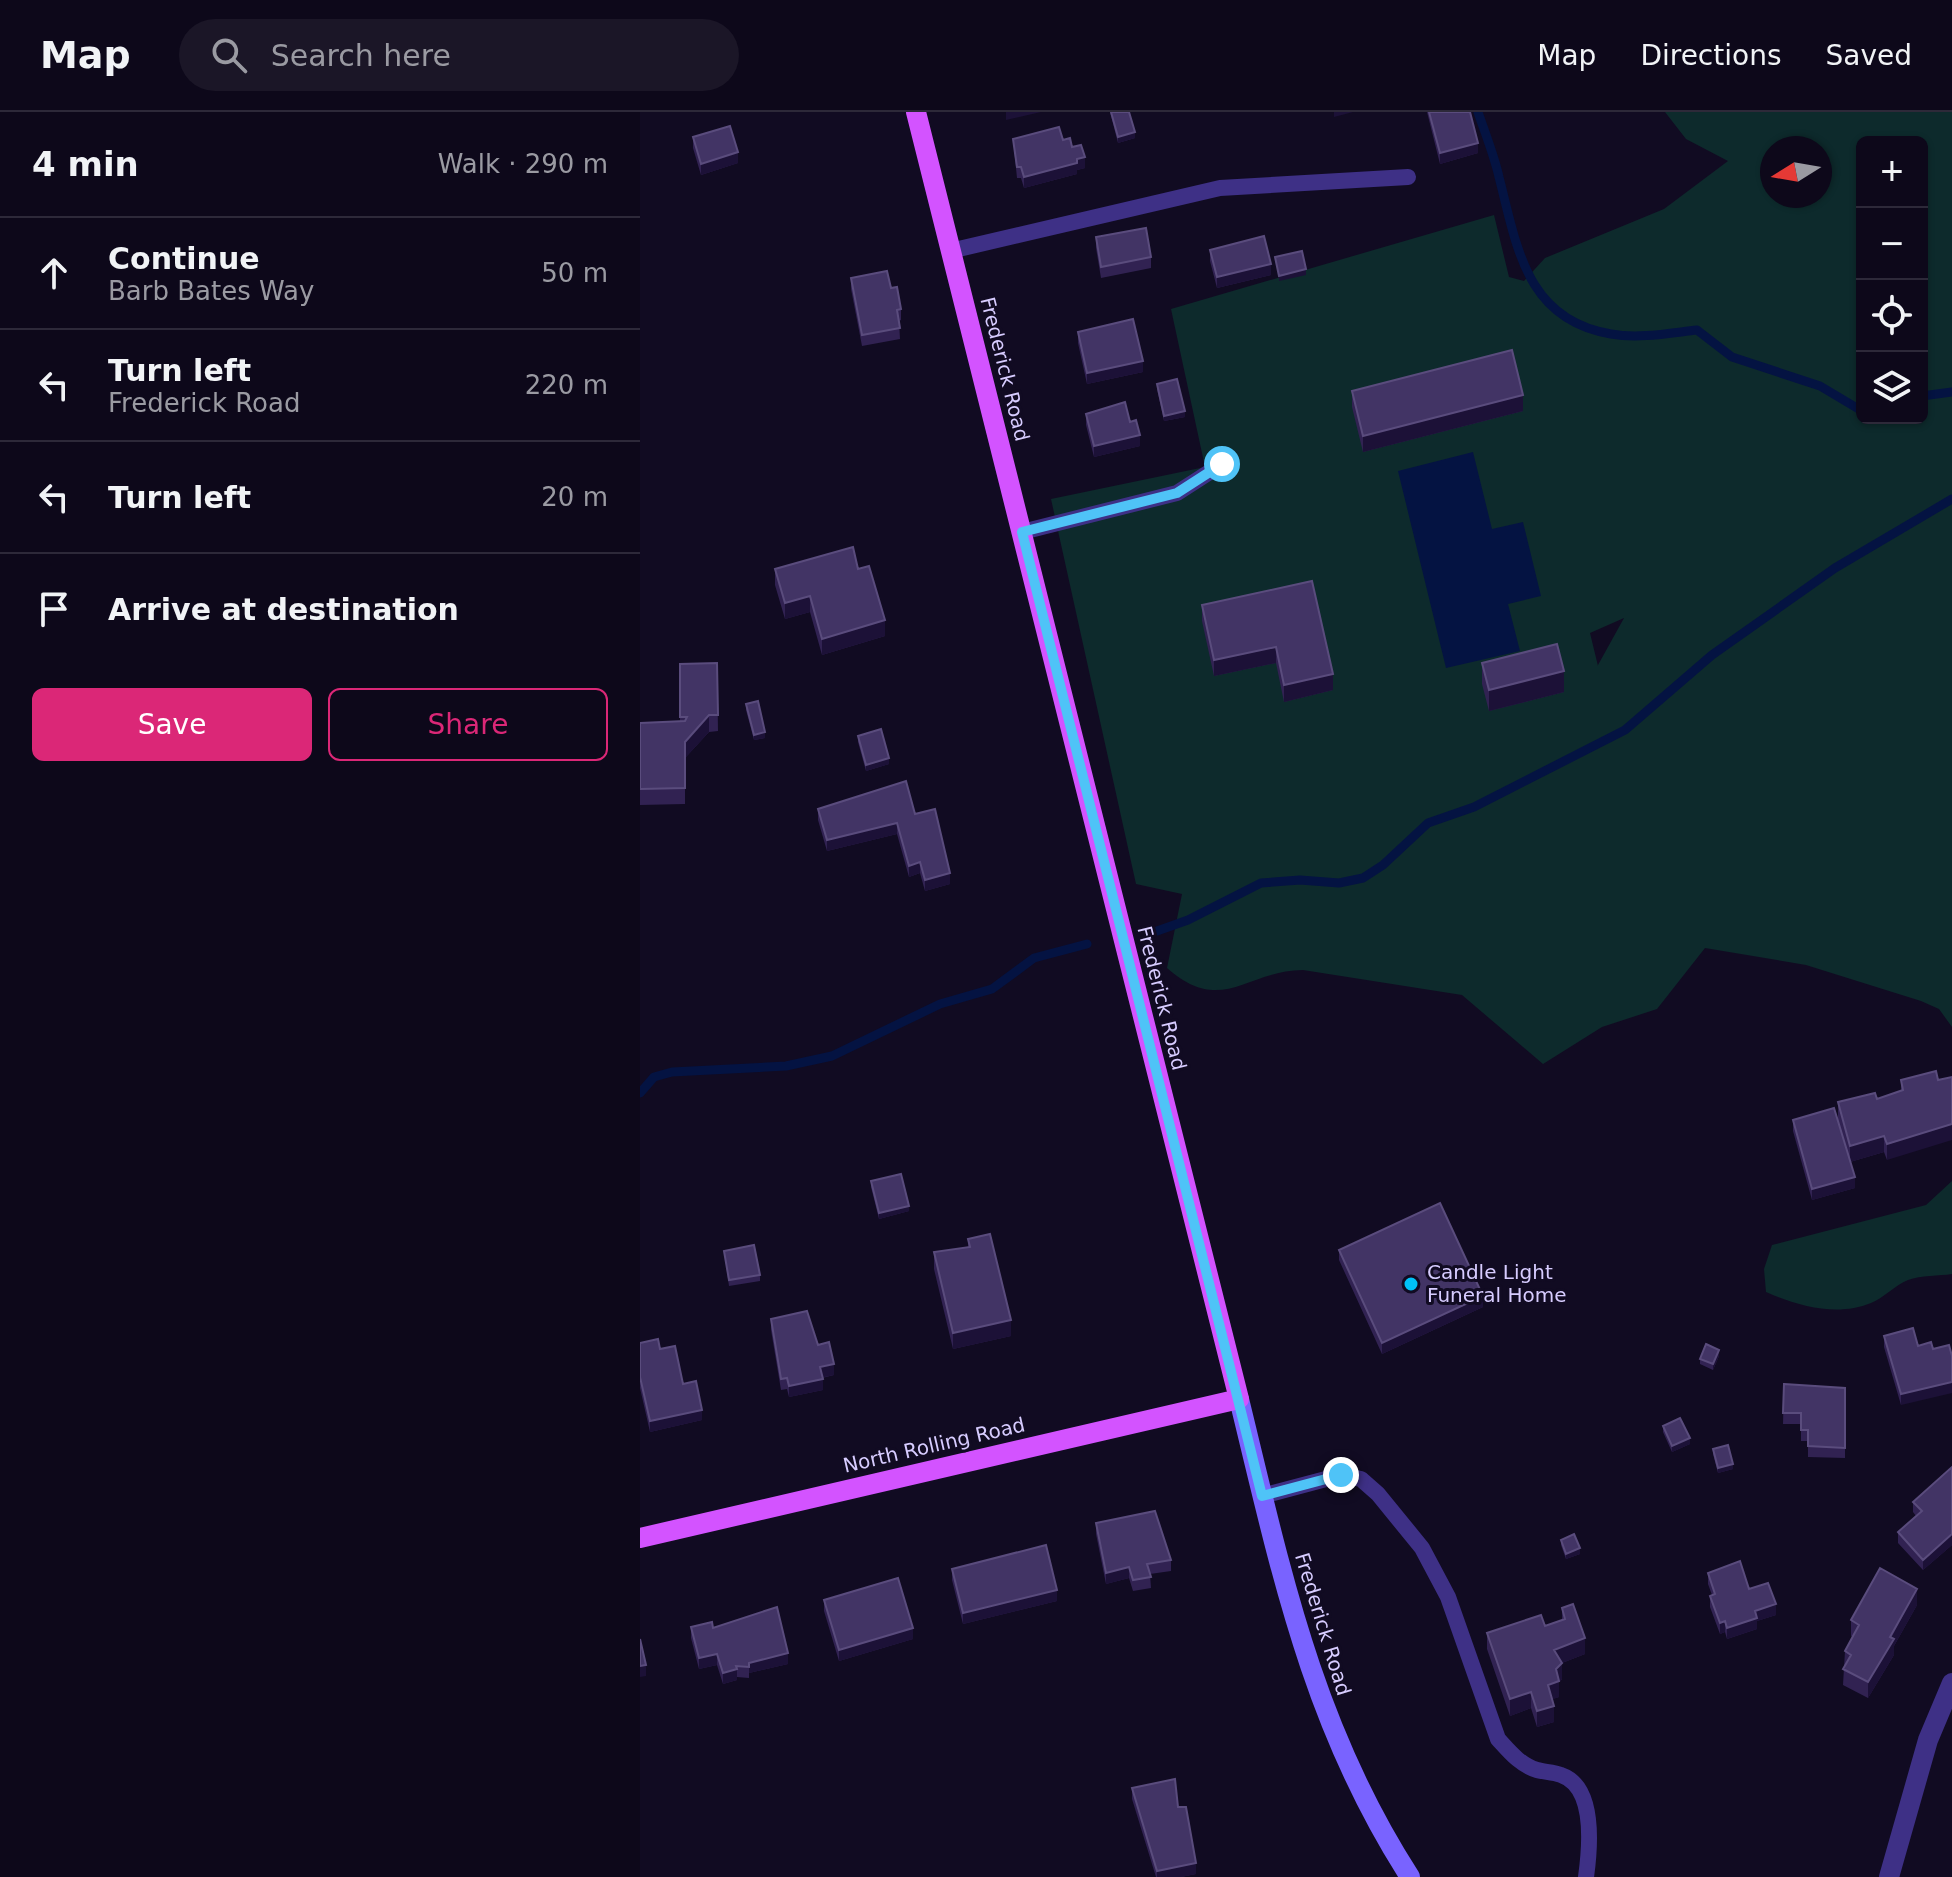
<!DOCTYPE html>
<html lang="en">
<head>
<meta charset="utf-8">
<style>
  body { margin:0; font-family:"DejaVu Sans",sans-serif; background:#1b1627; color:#f1f3f6 }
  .controls { position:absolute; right:24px; top:24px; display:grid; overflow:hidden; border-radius:12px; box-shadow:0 2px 6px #0004 }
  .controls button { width:72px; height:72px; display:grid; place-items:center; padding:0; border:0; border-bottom:2px solid #2d2939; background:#0d081a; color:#f1f3f6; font:40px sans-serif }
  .compass { position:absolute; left:1120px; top:24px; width:72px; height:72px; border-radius:50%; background:#0d081a; box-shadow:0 2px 6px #0004; rotate:259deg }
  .stop { position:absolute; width:24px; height:24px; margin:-18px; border:6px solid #4fc3f7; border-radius:50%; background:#fff }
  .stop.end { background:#4fc3f7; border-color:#fff; box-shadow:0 2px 8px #0008 }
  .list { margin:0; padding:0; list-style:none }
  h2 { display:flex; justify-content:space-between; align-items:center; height:104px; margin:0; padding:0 32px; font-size:34px }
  h2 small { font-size:26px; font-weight:400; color:#9a9aa2 }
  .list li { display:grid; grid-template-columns:52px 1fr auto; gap:24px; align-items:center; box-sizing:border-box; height:112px; padding:0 32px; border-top:2px solid #2d2939 }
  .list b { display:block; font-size:30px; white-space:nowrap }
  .list p { margin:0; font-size:26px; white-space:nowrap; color:#9a9aa2 }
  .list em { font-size:26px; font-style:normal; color:#9a9aa2 }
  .actions { display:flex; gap:16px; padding:24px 32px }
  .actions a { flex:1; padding:18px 0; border:2px solid #db2777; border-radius:12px; text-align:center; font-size:28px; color:#db2777 }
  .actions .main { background:#db2777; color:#fff }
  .icon { flex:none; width:44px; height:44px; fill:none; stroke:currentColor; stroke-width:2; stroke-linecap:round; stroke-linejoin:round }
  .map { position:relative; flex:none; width:1312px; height:1765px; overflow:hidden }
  header { display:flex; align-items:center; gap:48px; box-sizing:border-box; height:112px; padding:0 40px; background:#0d081a; border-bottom:2px solid #2d2939 }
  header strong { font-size:38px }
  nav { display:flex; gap:44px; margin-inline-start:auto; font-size:28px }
  .search { width:560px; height:72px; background:#1b1627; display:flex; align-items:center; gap:20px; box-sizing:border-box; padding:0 28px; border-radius:44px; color:#9a9aa2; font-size:30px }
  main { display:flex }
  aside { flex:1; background:#0d081a }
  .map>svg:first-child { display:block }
  .green { fill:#0d2a2c; fill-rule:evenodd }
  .water { fill:#041342 }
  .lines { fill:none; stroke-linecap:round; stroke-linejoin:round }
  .stream { stroke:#041342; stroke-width:9 }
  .service { stroke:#3e3086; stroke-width:16 }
  .minor { stroke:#3e3086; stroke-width:20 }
  .secondary { stroke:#7963ff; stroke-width:20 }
  .primary { stroke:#d353ff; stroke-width:20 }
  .wall { fill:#312252 }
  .shaded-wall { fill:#1c1137 }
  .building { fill:#423465; stroke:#5a4c7d; stroke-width:2 }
  .route { stroke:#4fc3f7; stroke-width:10 }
  .poi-dot { fill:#00c1f7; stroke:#110b22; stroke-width:3 }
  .labels { text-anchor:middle; stroke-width:6; stroke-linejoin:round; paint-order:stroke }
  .street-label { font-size:20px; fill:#d7ccff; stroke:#110b22 }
  .poi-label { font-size:20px; fill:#d7ccff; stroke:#110b22; text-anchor:start }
</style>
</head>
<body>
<header>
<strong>Map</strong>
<div class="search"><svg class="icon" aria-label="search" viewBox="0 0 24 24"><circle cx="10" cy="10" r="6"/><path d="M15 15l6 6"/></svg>Search here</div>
<nav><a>Map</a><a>Directions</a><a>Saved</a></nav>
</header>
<main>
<aside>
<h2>4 min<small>Walk · 290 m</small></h2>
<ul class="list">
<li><svg class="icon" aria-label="ahead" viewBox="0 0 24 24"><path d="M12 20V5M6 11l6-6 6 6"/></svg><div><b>Continue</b><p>Barb Bates Way</p></div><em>50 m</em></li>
<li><svg class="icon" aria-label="left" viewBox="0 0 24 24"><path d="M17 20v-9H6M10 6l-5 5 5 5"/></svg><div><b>Turn left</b><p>Frederick Road</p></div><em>220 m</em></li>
<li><svg class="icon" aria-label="left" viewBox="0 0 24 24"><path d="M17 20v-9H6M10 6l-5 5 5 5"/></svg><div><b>Turn left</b></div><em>20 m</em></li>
<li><svg class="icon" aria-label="arrive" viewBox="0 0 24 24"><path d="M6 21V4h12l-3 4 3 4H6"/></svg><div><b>Arrive at destination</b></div></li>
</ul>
<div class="actions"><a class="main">Save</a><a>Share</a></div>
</aside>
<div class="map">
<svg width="1312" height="1765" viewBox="0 0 1312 1765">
  <rect width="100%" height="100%" fill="#110b22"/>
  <path class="green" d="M 1025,0 L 1312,0 L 1312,915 L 1299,897 L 1281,889 L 1166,853 L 1065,836 L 1017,897 L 962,915 L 903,952 L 822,883 L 663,858 C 604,859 582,904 527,856 L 542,782 L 496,772 L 411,387 L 565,355 L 531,197 L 854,103 L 869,165 L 884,169 L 905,146 L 1024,97 L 1088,49 L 1046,27 ZM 1222,30 L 1282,30 L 1282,306 L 1222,306 ZM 1132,36 L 1180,36 L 1180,84 L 1132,84 ZM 984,506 L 958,553 L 958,554 L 950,521 Z
    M 1312,1069 L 1312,1162 C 1299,1164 1281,1163 1268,1168 C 1255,1173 1244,1186 1231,1191 C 1197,1205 1158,1194 1126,1180 L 1124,1157 L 1132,1133 L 1286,1093 Z"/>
  <path class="water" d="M 833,340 L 852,417 L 883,410 L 901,484 L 868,492 L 880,539 L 806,556 L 758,359 Z"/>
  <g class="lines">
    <path class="stream" d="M 838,0 C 845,21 854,43 859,65 C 877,135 886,208 971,222 C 999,227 1030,221 1057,218 L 1092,245 L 1180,274 L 1222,299
      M 1282,284 L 1312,280
      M 517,819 L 548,808 L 621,771 L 660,768 L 699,771 L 723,766 L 743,753 L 788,711 L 834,695 L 985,618 L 1072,543 L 1195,456 L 1312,387
      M 0,981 L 14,965 L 32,960 L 146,954 L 192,944 L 300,892 L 352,877 L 394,846 L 447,832"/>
    <path class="service" d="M 310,139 L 580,76 L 768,65
      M 382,420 L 537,381 L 582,352
      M 622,1384 L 701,1363 L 721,1367 L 738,1382 L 782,1436 L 808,1485 L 858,1627 C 869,1639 880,1653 897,1658 C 904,1660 914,1660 921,1663 C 956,1675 950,1736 946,1765"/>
    <path class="minor" d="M 1249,1765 L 1288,1628 L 1312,1571"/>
    <path class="secondary" d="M 599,1287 C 641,1459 672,1613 770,1765"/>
    <path class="primary" d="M 0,1426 L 599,1287 L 276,0"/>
  </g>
  <path class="wall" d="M 470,0 L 489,0 L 495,26 L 478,31 Z
    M 787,0 L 830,0 L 838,41 L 800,52 Z
    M 53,25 L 98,51 L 61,63 L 53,36 Z
    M 373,27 L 423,28 L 432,35 L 445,56 L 437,58 L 437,62 L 384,76 L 381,66 L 377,66 Z
    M 456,125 L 511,145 L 511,156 L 461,166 L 456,136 Z
    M 570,138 L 631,163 L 577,176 L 570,149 Z
    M 211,166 L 251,176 L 261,197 L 261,208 L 259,209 L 260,227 L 222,234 L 211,177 Z
    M 438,220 L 503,260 L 447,272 L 438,231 Z
    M 517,272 L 545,305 L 524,309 L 517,277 Z
    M 712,279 L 883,299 L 723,340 L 712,295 Z
    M 446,302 L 490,310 L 500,334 L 454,345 L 446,313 Z
    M 135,457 L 218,457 L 245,524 L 182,543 L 170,500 L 145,507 L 135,473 Z
    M 672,469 L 693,578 L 644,590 L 636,551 L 574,564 L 562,509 L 562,493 Z
    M 77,551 L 78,619 L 69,620 L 45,646 L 45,692 L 0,693 L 0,611 L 40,609 L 40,552 Z
    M 842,551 L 924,580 L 849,599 L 842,572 Z
    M 106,592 L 125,626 L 114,628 L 106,598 Z
    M 218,624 L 249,652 L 226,659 L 218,630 Z
    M 178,697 L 275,702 L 310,772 L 285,779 L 280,761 L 269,765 L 257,722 L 187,739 L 178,708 Z
    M 1296,959 L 1247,1048 L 1244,1040 L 1210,1050 L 1215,1076 L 1172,1088 L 1153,1019 L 1153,1008 L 1198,1006 L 1198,990 L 1237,987 L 1261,979 L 1261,968 Z
    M 231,1069 L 269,1099 L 239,1107 L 231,1075 Z
    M 328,1127 L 371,1224 L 313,1237 L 294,1157 L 294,1140 L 328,1136 Z
    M 699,1138 L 843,1195 L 742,1242 L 699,1148 Z
    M 84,1139 L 120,1163 L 120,1169 L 89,1174 Z
    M 131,1207 L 178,1233 L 194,1263 L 182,1266 L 183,1278 L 149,1285 L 147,1277 L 141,1278 L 131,1218 Z
    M 1244,1224 L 1293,1237 L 1261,1293 L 1244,1235 Z
    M 0,1231 L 20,1237 L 43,1272 L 62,1308 L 10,1320 L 0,1276 Z
    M 1079,1244 L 1073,1258 L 1060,1252 L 1060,1247 Z
    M 1144,1272 L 1205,1276 L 1205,1346 L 1168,1345 L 1168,1329 L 1161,1329 L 1161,1312 L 1143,1312 Z
    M 1023,1314 L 1050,1332 L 1032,1340 L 1023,1320 Z
    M 1073,1337 L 1093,1357 L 1078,1361 L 1073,1342 Z
    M 1312,1355 L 1312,1433 L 1283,1458 L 1258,1431 L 1258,1420 L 1276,1404 L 1273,1400 L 1273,1390 Z
    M 456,1411 L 531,1448 L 531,1459 L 510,1462 L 511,1476 L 493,1479 L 489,1466 L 466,1472 L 456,1422 Z
    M 921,1428 L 940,1442 L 926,1447 L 921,1433 Z
    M 312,1457 L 417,1489 L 323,1512 L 312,1468 Z
    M 1068,1461 L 1109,1477 L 1136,1503 L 1117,1509 L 1117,1517 L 1087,1527 L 1085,1520 L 1080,1522 L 1070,1495 L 1070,1484 L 1072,1483 L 1068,1472 Z
    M 184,1488 L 273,1527 L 199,1549 L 184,1499 Z
    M 1277,1493 L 1254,1534 L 1254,1543 L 1228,1586 L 1203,1573 L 1205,1539 L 1213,1525 L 1211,1524 L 1211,1508 Z
    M 922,1496 L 945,1542 L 922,1551 L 922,1567 L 919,1570 L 919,1585 L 912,1587 L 914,1610 L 897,1615 L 891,1596 L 870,1604 L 847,1537 L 847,1521 L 905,1514 L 922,1508 Z
    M 51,1515 L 73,1516 L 148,1552 L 109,1561 L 109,1566 L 97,1565 L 97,1568 L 83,1572 L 77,1553 L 59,1557 L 51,1526 Z
    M 492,1676 L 538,1695 L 556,1762 L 541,1765 L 516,1765 L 492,1687 Z"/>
  <path class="shaded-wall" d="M 366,0 L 401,0 L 366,8 Z
    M 694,0 L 713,0 L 694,5 Z
    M 495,20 L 495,26 L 478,31 L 478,25 Z
    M 838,31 L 838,41 L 800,52 L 800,41 Z
    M 98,40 L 98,51 L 61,63 L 61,52 Z
    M 445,45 L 445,56 L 437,58 L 437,62 L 384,76 L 384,65 Z
    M 631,152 L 631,163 L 577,176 L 577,165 Z
    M 666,157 L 666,163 L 639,169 L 639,164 Z
    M 503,249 L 503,260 L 447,272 L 447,261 Z
    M 883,283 L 883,299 L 723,340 L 723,324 Z
    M 545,299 L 545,305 L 524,309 L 524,304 Z
    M 500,323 L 500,334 L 454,345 L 454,334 Z
    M 170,484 L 170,500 L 145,507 L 145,491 Z
    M 245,508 L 245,524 L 182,543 L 182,527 Z
    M 636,535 L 636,551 L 574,564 L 574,548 Z
    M 924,559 L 924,580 L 849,599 L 849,578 Z
    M 693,562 L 693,578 L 644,590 L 644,573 Z
    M 69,603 L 69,620 L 45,646 L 45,630 Z
    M 125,620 L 125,626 L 114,628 L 114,623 Z
    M 249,646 L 249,652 L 226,659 L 226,653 Z
    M 257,711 L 257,722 L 187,739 L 187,728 Z
    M 280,750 L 280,761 L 269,765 L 269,754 Z
    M 310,761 L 310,772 L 285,779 L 285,768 Z
    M 1312,1012 L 1312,1028 L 1247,1048 L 1247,1032 Z
    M 1244,1024 L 1244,1040 L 1210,1050 L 1210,1034 Z
    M 1215,1065 L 1215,1076 L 1172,1088 L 1172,1077 Z
    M 269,1094 L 269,1099 L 239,1107 L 239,1101 Z
    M 843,1184 L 843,1195 L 742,1242 L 742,1231 Z
    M 371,1208 L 371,1224 L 313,1237 L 313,1221 Z
    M 1079,1238 L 1079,1244 L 1073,1258 L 1073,1252 Z
    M 194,1252 L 194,1263 L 180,1266 L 180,1255 Z
    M 183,1267 L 183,1278 L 149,1285 L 149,1274 Z
    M 1312,1270 L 1312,1281 L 1261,1293 L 1261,1282 Z
    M 62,1298 L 62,1308 L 10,1320 L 10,1309 Z
    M 1050,1326 L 1050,1332 L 1032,1340 L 1032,1334 Z
    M 1093,1352 L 1093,1357 L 1078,1361 L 1078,1356 Z
    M 1312,1422 L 1312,1433 L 1283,1458 L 1283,1448 Z
    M 940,1436 L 940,1442 L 926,1447 L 926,1442 Z
    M 489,1455 L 489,1466 L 466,1472 L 466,1461 Z
    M 1277,1477 L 1277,1493 L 1254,1534 L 1254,1543 L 1228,1586 L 1228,1570 Z
    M 417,1478 L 417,1489 L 323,1512 L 323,1501 Z
    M 1136,1492 L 1136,1503 L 1117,1509 L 1117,1517 L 1087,1527 L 1087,1516 L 1115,1499 Z
    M 1085,1509 L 1085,1520 L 1080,1522 L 1080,1511 Z
    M 273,1516 L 273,1527 L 199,1549 L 199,1538 Z
    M 945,1526 L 945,1542 L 922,1551 L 922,1567 L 919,1570 L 919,1585 L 908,1589 L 908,1573 L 916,1557 L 914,1538 Z
    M 148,1541 L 148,1552 L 109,1561 L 109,1551 Z
    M 77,1542 L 77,1553 L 59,1557 L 59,1546 Z
    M 6,1553 L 6,1564 L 0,1565 L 0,1554 Z
    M 97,1557 L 97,1568 L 83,1572 L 83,1561 Z
    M 891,1580 L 891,1596 L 870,1604 L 870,1587 Z
    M 914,1594 L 914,1610 L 897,1615 L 897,1599 Z
    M 556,1751 L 556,1762 L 541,1765 L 517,1765 L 517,1759 Z"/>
  <path class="building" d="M 471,0 L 489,0 L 495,20 L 478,25 Z
    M 789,0 L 830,0 L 838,31 L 800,41 Z
    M 90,14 L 98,40 L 61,52 L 53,25 Z
    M 419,15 L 423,28 L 430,26 L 432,35 L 441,33 L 445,45 L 437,47 L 437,51 L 384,65 L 381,55 L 377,55 L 373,27 Z
    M 506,116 L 511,145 L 461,155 L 456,125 Z
    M 624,124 L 631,152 L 577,165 L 570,138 Z
    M 662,139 L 666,157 L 639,164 L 635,145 Z
    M 247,159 L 251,176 L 257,175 L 261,197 L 257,198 L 260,216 L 222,223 L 211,166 Z
    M 493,207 L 503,249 L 447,261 L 438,220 Z
    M 872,238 L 883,283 L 723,324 L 712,279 Z
    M 537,267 L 545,299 L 524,304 L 517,272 Z
    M 485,290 L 490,310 L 496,308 L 500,323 L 454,334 L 446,302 Z
    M 213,435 L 218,457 L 229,454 L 245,508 L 182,527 L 170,484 L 145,491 L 135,457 Z
    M 672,469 L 693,562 L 644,573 L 636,535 L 574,548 L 562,493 Z
    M 917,532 L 924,559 L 849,578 L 842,551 Z
    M 77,551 L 78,603 L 69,603 L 45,630 L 45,676 L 0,677 L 0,611 L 45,609 L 47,605 L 40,605 L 40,552 Z
    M 118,589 L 125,620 L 114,623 L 106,592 Z
    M 241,617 L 249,646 L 226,653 L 218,624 Z
    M 266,669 L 275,702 L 295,697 L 310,761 L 285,768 L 280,750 L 269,754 L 257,711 L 187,728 L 178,697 Z
    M 1296,959 L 1298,968 L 1312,965 L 1312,1012 L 1247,1032 L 1244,1024 L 1210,1034 L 1198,990 L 1235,981 L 1237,987 L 1263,978 L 1261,968 Z
    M 1194,996 L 1215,1065 L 1172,1077 L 1153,1008 Z
    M 261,1062 L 269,1094 L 239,1101 L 231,1069 Z
    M 800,1091 L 843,1184 L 742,1231 L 699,1138 Z
    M 350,1122 L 371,1208 L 313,1221 L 294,1140 L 330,1135 L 328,1127 Z
    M 114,1133 L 120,1163 L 89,1168 L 84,1139 Z
    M 167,1199 L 178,1233 L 189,1230 L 194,1252 L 180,1255 L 183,1267 L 149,1274 L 147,1266 L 141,1267 L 131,1207 Z
    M 1273,1216 L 1278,1234 L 1291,1230 L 1293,1237 L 1309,1233 L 1312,1244 L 1312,1270 L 1261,1282 L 1244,1224 Z
    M 18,1227 L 20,1237 L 35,1234 L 43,1272 L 56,1269 L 62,1298 L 10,1309 L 0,1265 L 0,1231 Z
    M 1066,1232 L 1079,1238 L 1073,1252 L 1060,1247 Z
    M 1144,1272 L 1205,1276 L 1205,1336 L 1168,1334 L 1168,1318 L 1161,1318 L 1161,1301 L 1143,1301 Z
    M 1040,1306 L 1050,1326 L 1032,1334 L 1023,1314 Z
    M 1088,1333 L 1093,1352 L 1078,1356 L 1073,1337 Z
    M 1312,1355 L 1312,1422 L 1283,1448 L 1258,1420 L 1282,1399 L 1273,1390 Z
    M 515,1399 L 531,1448 L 507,1452 L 511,1465 L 493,1468 L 489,1455 L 466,1461 L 456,1411 Z
    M 934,1422 L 940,1436 L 926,1442 L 921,1428 Z
    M 406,1433 L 417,1478 L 323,1501 L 312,1457 Z
    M 1100,1449 L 1109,1477 L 1128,1471 L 1136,1492 L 1115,1499 L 1117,1506 L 1087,1516 L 1085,1509 L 1080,1511 L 1070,1484 L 1075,1482 L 1068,1461 Z
    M 1240,1456 L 1277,1477 L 1250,1525 L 1254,1527 L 1228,1570 L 1203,1557 L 1211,1543 L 1205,1539 L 1219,1513 L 1211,1508 Z
    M 258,1466 L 273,1516 L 199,1538 L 184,1488 Z
    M 933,1492 L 945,1526 L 914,1538 L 922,1551 L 916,1557 L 919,1569 L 908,1573 L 914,1594 L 897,1599 L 891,1580 L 870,1587 L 847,1521 L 901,1503 L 905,1514 L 925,1507 L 922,1496 Z
    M 137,1495 L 148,1541 L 109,1551 L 109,1555 L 96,1554 L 97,1557 L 83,1561 L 77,1542 L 59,1546 L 51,1515 L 72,1510 L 73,1516 Z
    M 0,1527 L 6,1553 L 0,1554 Z
    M 535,1667 L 538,1695 L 546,1695 L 556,1751 L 517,1759 L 492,1676 Z"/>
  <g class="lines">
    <path class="route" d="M 582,352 L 537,381 L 382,420 L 622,1384 L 701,1363"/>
  </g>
  <circle class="poi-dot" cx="771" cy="1172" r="8"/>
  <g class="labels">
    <g class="street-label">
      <text transform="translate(365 257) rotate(76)" y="7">Frederick Road</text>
      <text transform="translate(522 886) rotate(76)" y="7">Frederick Road</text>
      <text transform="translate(294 1333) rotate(-13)" y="7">North Rolling Road</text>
      <text transform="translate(683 1512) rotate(73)" y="7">Frederick Road</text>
    </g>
    <g class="poi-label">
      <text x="787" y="1167">Candle Light<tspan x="787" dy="23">Funeral Home</tspan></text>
    </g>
  </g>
</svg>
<div class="controls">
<button>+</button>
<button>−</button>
<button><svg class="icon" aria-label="locate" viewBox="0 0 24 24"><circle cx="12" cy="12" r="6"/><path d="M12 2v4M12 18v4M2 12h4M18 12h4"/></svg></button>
<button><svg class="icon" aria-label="layers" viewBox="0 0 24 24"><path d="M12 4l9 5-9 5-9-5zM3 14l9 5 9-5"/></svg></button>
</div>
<svg class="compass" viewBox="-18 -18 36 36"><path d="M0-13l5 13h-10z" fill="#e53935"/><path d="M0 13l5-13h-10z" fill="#9a9aa2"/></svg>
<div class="stop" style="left:582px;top:352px"></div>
<div class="stop end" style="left:701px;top:1363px"></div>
</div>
</main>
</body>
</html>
